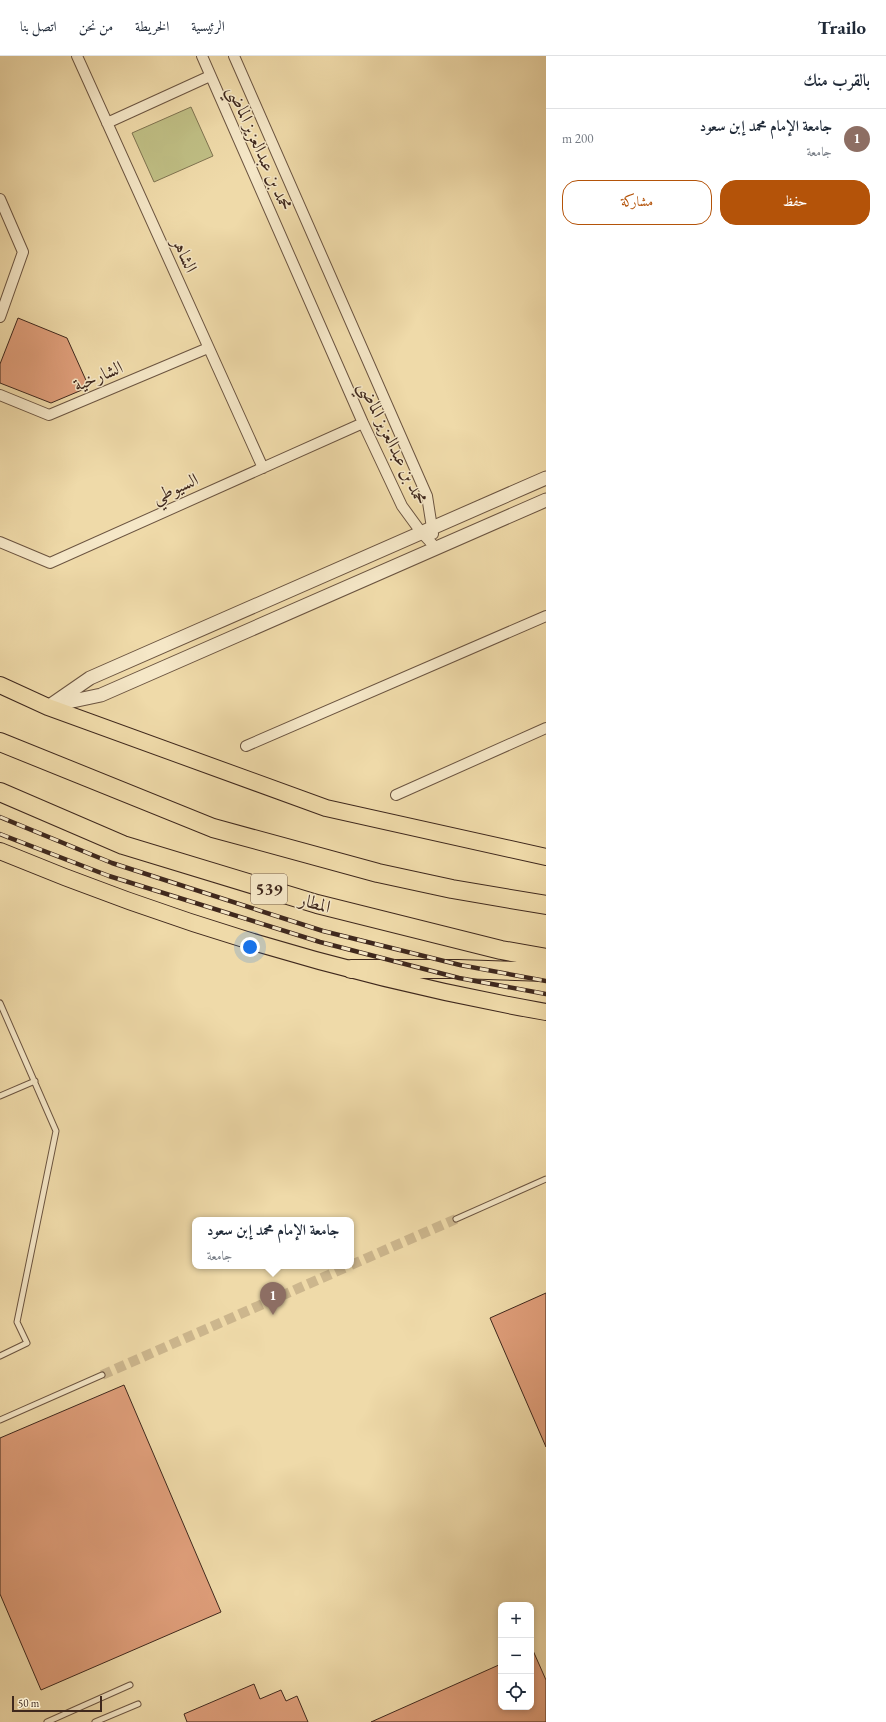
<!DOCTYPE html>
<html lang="ar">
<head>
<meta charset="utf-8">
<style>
  body { margin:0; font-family:"EB Garamond",Amiri,serif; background:#f6f6f7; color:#1f2937; direction:rtl }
  .controls { position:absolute; right:12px; bottom:12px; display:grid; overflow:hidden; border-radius:8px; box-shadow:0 2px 6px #0003 }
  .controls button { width:36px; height:36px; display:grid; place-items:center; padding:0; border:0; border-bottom:1px solid #e0e1e3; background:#fff; color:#1f2937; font:20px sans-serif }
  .scale { position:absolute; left:12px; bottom:10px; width:90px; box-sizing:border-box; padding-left:4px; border:2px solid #3f281d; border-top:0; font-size:11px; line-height:14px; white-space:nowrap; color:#3f281d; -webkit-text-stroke:3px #f5e7c7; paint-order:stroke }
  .you { position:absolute; left:250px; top:891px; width:14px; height:14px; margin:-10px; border:3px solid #fff; border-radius:50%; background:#1a73e8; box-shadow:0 0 0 6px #1a73e833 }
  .badge { display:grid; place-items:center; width:26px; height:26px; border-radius:50%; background:#b45309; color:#fff; font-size:13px; font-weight:700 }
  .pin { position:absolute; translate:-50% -33px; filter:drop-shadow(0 1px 2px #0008) }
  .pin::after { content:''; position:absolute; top:21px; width:14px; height:12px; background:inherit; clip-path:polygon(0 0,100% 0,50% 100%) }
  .popup { position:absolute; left:192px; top:1161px; width:162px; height:52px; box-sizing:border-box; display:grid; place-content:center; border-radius:8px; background:#fff; filter:drop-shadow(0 1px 3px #0005); font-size:13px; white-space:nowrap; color:#747a83 }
  .popup b { font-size:15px; color:#1f2937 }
  .popup::after { content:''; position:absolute; left:50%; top:100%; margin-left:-8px; border:8px solid transparent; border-top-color:#fff }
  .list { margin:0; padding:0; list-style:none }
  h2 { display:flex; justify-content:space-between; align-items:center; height:52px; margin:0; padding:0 16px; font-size:17px }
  h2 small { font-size:13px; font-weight:400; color:#747a83 }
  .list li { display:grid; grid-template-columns:26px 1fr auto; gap:12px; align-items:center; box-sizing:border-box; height:60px; padding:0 16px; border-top:1px solid #e0e1e3 }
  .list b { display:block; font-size:15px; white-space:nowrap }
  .list p { margin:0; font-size:13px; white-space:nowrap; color:#747a83 }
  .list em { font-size:13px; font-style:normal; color:#747a83 }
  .actions { display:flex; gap:8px; padding:12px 16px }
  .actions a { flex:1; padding:9px 0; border:1px solid #b45309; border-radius:16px; text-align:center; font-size:14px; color:#b45309 }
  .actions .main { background:#b45309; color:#fff }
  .icon { flex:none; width:22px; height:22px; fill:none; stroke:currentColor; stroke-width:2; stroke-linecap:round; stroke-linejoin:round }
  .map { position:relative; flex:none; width:546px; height:1666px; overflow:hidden; direction:ltr }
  header { display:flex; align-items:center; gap:24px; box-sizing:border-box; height:56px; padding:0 20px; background:#fff; border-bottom:1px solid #e0e1e3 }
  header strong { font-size:19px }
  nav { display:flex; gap:22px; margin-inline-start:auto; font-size:14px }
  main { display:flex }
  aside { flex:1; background:#fff }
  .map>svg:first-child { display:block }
  .green { fill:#bfbe84; stroke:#7f7350 }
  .building { fill:#df9e7a; stroke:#3f281d }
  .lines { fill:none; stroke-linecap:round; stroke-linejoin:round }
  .minor-tunnel { stroke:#ccb68d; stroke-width:10; stroke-dasharray:10 5; stroke-linecap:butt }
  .service-casing { stroke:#6b5440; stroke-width:7 }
  .minor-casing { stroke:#6b5440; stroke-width:12 }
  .tertiary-casing { stroke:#6b5440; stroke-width:15 }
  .primary-casing { stroke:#3f281d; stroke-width:18 }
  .motorway-casing { stroke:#3f281d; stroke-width:20 }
  .service { stroke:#f5e7c7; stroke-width:5 }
  .minor { stroke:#f5e7c7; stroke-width:10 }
  .tertiary { stroke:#f5e7c7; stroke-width:13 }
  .primary { stroke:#efdaa9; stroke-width:16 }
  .motorway { stroke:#efdaa9; stroke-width:18 }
  .rail-casing { stroke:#3f281d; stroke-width:4.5 }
  .rail { stroke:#f5e7c7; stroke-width:3; stroke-dasharray:9; stroke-linecap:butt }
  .labels { text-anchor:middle; stroke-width:3; stroke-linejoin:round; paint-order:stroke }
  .shield { fill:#f5e7c7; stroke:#766150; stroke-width:1 }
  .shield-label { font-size:17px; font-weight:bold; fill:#3f281d }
  .street-label { font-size:18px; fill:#3f281d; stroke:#f5e7c7 }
</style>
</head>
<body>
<header>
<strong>Trailo</strong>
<nav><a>الرئيسية</a><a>الخريطة</a><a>من نحن</a><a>اتصل بنا</a></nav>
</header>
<main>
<aside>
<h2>بالقرب منك<small></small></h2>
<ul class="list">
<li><span class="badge" style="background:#8d6e63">1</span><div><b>جامعة الإمام محمد إبن سعود</b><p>جامعة</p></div><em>200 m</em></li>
</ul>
<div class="actions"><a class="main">حفظ</a><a>مشاركة</a></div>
</aside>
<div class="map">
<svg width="546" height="1666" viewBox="0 0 546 1666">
  <rect width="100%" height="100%" fill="#efdaa9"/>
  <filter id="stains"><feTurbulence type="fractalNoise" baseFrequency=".005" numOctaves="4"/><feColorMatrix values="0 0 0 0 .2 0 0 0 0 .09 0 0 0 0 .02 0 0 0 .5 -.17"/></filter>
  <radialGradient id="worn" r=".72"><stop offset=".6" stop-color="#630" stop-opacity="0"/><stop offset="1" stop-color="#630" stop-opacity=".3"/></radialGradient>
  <path class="green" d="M 191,51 L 213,100 L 154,126 L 132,77 Z"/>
  <path class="building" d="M 18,262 L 67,282 L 89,331 L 51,347 L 0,327 L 0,308 Z
    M 546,1237 L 546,1391 L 490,1262 Z
    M 124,1329 L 221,1556 L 41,1634 L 0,1538 L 0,1382 Z
    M 531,1590 L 546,1624 L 546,1666 L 371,1666 L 501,1608 L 501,1651 L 531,1651 Z
    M 254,1628 L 260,1643 L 281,1634 L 286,1645 L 297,1640 L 308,1666 L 187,1666 L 184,1658 Z"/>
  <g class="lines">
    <path class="minor-tunnel" d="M 351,1209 L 456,1163
      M 102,1319 L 349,1210"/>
    <g class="service-casing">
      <path id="service" d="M 0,947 L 56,1075 L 17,1266 L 27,1287 L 0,1300
        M 0,1040 L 35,1025
        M 456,1163 L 546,1123
        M 0,1364 L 102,1319
        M 47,1666 L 130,1629
        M 95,1666 L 138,1648"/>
    </g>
    <g class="minor-casing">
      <path id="minor" d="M 77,0 L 263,412
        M 202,0 L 363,367 L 402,450 L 421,476 L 436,492
        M 234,0 L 427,440 L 433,478
        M 107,67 L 210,20
        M 0,143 L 23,196 L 0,261
        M 0,339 L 49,359 L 208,292
        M 0,486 L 50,507 L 363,367
        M 246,690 L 546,560
        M 396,739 L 546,672"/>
    </g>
    <g class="tertiary-casing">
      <path id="tertiary" d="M 54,649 L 101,639 L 546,444
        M 48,651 L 90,622 L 546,422"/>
    </g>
    <g class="primary-casing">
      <path id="primary" d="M 0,629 L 48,651 L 326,752 L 546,801
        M 0,795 C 175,868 359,923 546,956"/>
    </g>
    <g class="motorway-casing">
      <path id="motorway" d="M 0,686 L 213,772 L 378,817 L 452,833 L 546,849
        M 0,736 L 123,789 L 317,848 L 501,894 L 546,902
        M 351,913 L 458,913 L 546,916"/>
    </g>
    <use href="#service" class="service"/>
    <use href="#minor" class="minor"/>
    <use href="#tertiary" class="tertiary"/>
    <use href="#primary" class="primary"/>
    <use href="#motorway" class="motorway"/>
    <g class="rail-casing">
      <path id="rail" d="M 0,761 L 112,807 L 323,875 L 460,909 L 546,925
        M 0,778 L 109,820 L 320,886 L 459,922 L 546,938"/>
    </g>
    <use href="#rail" class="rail"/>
  </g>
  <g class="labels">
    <rect class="shield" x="251" y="818" width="36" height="30" rx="3"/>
    <g class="shield-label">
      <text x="269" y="839">539</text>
    </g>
    <g class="street-label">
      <text transform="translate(260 92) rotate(66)" y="6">محمد بن عبدالعزيز الماضي</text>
      <text transform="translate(185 199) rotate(66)" y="6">الشاهر</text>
      <text transform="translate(98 320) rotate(-23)" y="6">الشارخية</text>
      <text transform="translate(393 387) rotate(64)" y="6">محمد بن عبدالعزيز الماضي</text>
      <text transform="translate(175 432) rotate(-24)" y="6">السيوطي</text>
      <text transform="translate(315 847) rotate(16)" y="6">المطار</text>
    </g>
  </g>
  <rect width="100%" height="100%" filter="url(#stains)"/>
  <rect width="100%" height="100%" fill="url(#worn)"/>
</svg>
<div class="controls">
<button>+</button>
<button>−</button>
<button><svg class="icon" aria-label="locate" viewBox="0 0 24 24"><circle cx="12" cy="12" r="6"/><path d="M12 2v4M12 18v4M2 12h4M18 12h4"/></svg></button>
</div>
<div class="scale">50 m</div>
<div class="you"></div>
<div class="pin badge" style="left:273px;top:1259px;background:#8d6e63">1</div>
<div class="popup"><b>جامعة الإمام محمد إبن سعود</b>جامعة</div>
</div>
</main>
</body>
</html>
